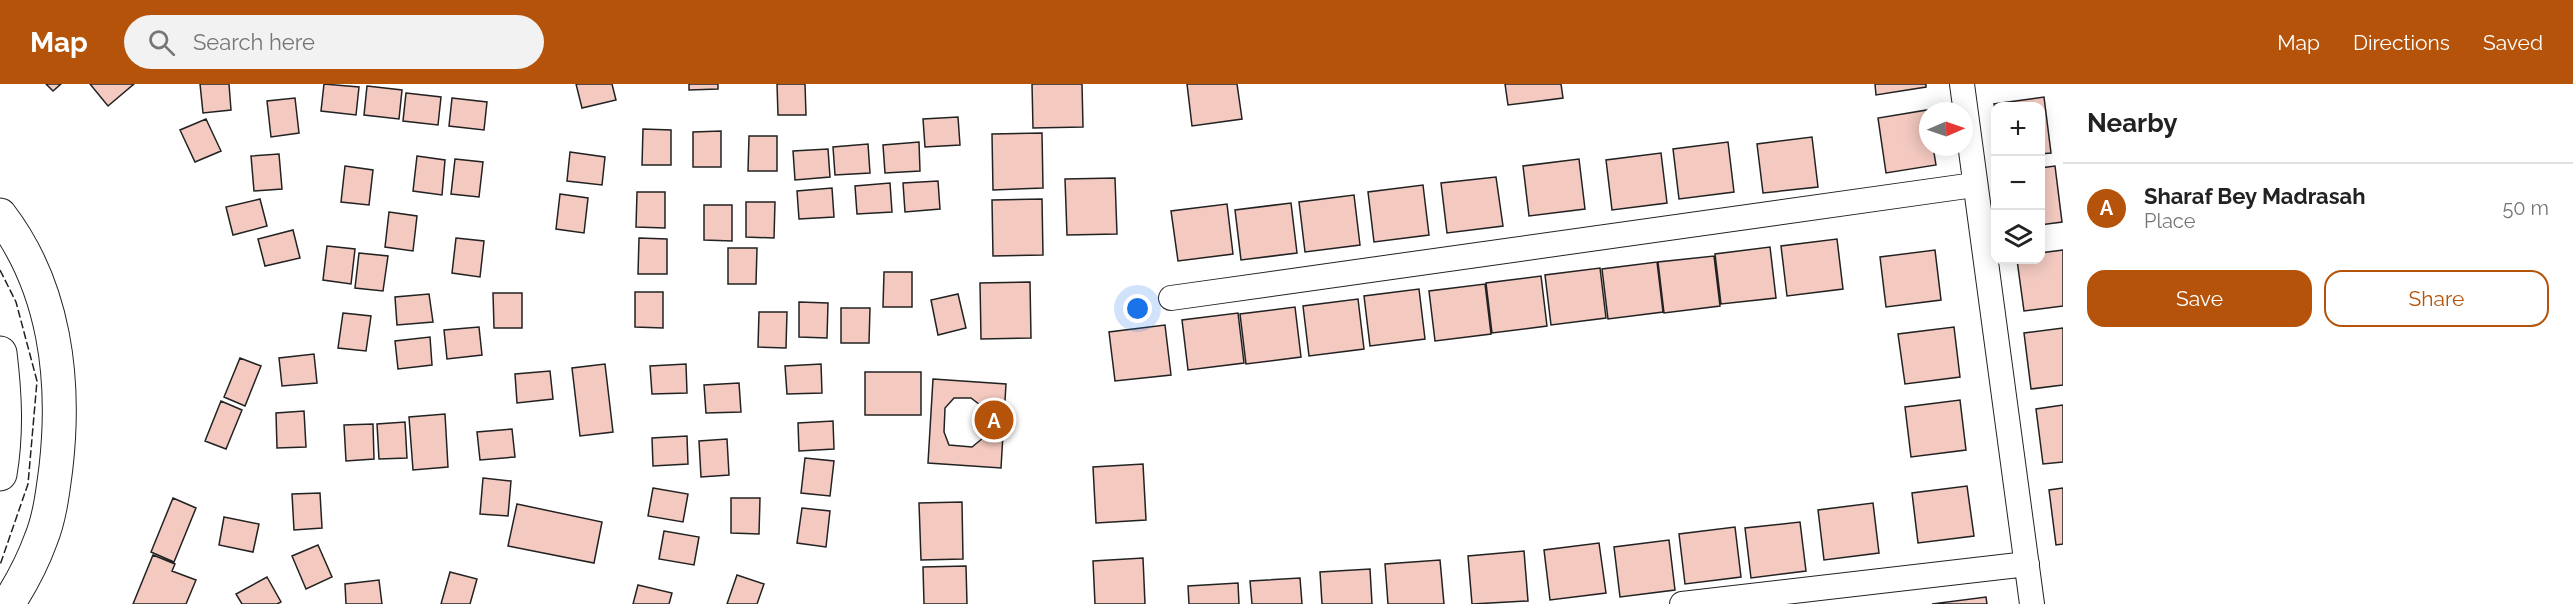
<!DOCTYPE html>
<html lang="en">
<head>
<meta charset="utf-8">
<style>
  body { margin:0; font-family:Raleway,sans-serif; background:#f2f2f2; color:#222 }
  .controls { position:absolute; right:18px; top:18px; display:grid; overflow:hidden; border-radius:12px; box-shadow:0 3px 15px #0003 }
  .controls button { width:54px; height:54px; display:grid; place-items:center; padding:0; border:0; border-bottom:2px solid #e0e0e0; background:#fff; color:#222; font:30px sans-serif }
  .compass { position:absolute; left:1919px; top:18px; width:54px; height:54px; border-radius:50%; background:#fff; box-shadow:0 3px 15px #0003; rotate:88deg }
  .you { position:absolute; left:1138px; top:225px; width:21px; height:21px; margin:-15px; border:4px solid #fff; border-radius:50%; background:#1a73e8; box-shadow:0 0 0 9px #1a73e833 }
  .badge { display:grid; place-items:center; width:39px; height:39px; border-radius:50%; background:#b45309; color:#fff; font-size:20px; font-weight:700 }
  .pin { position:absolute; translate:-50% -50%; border:3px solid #fff; box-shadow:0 2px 6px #0006 }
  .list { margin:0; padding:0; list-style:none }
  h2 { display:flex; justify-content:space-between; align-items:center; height:78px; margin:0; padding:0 24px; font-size:26px }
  h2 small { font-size:20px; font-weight:400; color:#767676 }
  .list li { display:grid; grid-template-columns:39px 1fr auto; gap:18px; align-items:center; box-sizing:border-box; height:90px; padding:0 24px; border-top:2px solid #e0e0e0 }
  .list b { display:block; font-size:22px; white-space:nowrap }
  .list p { margin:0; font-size:20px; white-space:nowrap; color:#767676 }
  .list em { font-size:20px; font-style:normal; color:#767676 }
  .actions { display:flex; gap:12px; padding:18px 24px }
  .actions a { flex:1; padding:14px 0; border:2px solid #b45309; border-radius:18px; text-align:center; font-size:21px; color:#b45309 }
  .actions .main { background:#b45309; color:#fff }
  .icon { flex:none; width:33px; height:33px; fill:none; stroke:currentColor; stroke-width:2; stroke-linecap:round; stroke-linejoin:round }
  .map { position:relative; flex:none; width:2063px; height:520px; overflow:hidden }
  header { display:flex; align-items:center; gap:36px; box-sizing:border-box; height:84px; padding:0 30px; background:#b45309; color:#fff }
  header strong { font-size:28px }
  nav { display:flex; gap:33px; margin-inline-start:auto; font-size:21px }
  .search { width:420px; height:54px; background:#f2f2f2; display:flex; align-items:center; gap:15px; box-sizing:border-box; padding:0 21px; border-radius:33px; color:#767676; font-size:22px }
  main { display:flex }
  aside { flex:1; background:#fff }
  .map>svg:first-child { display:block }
  .building { fill:#f3c9c0; stroke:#222; stroke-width:1.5; fill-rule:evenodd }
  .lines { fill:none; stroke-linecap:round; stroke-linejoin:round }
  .minor-casing { stroke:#222; stroke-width:26 }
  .secondary-casing { stroke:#222; stroke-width:35 }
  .minor { stroke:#fff; stroke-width:24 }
  .secondary { stroke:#fff; stroke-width:33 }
  .fence { stroke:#222; stroke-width:1.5; stroke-dasharray:8 3; stroke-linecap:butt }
</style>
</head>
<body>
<header>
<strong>Map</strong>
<div class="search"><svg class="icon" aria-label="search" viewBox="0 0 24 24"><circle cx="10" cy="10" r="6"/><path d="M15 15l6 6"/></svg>Search here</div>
<nav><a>Map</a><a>Directions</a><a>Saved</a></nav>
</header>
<main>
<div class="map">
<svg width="2063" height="520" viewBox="0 0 2063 520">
  <rect width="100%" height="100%" fill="#fff"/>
  <path class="building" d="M 46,0 L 61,0 L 53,7 Z
    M 90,0 L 134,0 L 108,22 Z
    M 200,0 L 229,0 L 231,26 L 203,29 Z
    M 324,0 L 359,3 L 356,31 L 321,27 Z
    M 576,0 L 612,0 L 616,16 L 582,24 Z
    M 689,0 L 718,0 L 718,5 L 689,6 Z
    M 777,0 L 805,0 L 806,31 L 778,31 Z
    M 1032,0 L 1082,0 L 1083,43 L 1033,44 Z
    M 1187,0 L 1237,0 L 1242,35 L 1192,42 Z
    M 1505,0 L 1561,0 L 1563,14 L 1508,21 Z
    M 1875,0 L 1926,0 L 1926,3 L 1876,11 Z
    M 367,2 L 402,6 L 399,35 L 364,31 Z
    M 406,9 L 441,13 L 438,41 L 403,37 Z
    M 2044,13 L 2051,69 L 2040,70 L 2040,22 L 1996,22 L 1996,31 L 1994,20 Z
    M 295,14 L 299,49 L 271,53 L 267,17 Z
    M 452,14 L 487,18 L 484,46 L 449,42 Z
    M 1927,26 L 1928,63 L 1933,63 L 1936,81 L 1886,89 L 1878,34 Z
    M 958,33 L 960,61 L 925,63 L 923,35 Z
    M 206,35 L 221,67 L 195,78 L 180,46 Z
    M 643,45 L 671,46 L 671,81 L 642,81 Z
    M 721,47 L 721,83 L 693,83 L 693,48 Z
    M 1042,49 L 1043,104 L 993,106 L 992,50 Z
    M 749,52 L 777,52 L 777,87 L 748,87 Z
    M 1812,53 L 1818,103 L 1763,109 L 1757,60 Z
    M 919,58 L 920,87 L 885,89 L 883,61 Z
    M 1728,58 L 1734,108 L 1679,115 L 1673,65 Z
    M 868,60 L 870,89 L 835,91 L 833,63 Z
    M 828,65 L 830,93 L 795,96 L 793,67 Z
    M 570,68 L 605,73 L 602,101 L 567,97 Z
    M 1661,69 L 1667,119 L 1612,126 L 1606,76 Z
    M 279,70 L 282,105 L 254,107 L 251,72 Z
    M 417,72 L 445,76 L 442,111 L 413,107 Z
    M 455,75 L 483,78 L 479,113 L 451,110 Z
    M 1579,75 L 1585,125 L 1529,132 L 1523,82 Z
    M 345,82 L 373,86 L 369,121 L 341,118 Z
    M 2055,82 L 2062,138 L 2040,141 L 2040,84 Z
    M 1496,93 L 1503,142 L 1447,149 L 1441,99 Z
    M 1115,94 L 1117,150 L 1067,151 L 1065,95 Z
    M 938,97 L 940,125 L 905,128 L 903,99 Z
    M 890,99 L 892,128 L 857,130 L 855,102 Z
    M 1423,101 L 1429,151 L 1374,158 L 1368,108 Z
    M 832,104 L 834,133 L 799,135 L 797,107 Z
    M 637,108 L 665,108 L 665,144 L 636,143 Z
    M 560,110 L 588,114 L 584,149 L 556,145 Z
    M 1354,111 L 1360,161 L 1305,168 L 1299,118 Z
    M 260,115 L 267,142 L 233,151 L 226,123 Z
    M 1042,115 L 1043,171 L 993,172 L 992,116 Z
    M 746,118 L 775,118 L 774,154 L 746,153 Z
    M 1291,119 L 1297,169 L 1241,176 L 1235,126 Z
    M 1227,120 L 1233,170 L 1178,177 L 1171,127 Z
    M 704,121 L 732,121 L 732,157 L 704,156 Z
    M 389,128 L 417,132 L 413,167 L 385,163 Z
    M 293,146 L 300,174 L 265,182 L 258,155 Z
    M 456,154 L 484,157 L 480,193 L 452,189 Z
    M 639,154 L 667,155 L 667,190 L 638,190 Z
    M 1837,155 L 1843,205 L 1787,212 L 1781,162 Z
    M 327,162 L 355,165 L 351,200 L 323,196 Z
    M 1770,163 L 1776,214 L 1721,220 L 1715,170 Z
    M 728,164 L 757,164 L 756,200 L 728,200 Z
    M 1935,166 L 1941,216 L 1886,223 L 1880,173 Z
    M 2063,166 L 2063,222 L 2024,227 L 2017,176 L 2040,176 L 2040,169 Z
    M 359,169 L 388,172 L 383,207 L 355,204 Z
    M 1714,172 L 1720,222 L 1664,229 L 1658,178 Z
    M 1657,178 L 1663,228 L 1608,235 L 1602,185 Z
    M 1600,184 L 1606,234 L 1551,241 L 1545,191 Z
    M 884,188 L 912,188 L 912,223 L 883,223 Z
    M 1541,192 L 1547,242 L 1492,249 L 1486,199 Z
    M 1030,198 L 1031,254 L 981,255 L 980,199 Z
    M 1485,200 L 1491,250 L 1435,257 L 1429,207 Z
    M 1419,205 L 1425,255 L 1370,262 L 1364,212 Z
    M 635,208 L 663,208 L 663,244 L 635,243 Z
    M 493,209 L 522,209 L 522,244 L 494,244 Z
    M 429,210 L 433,238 L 397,241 L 395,213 Z
    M 958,210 L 966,244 L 938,251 L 931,216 Z
    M 1358,215 L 1364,265 L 1309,272 L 1303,222 Z
    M 799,218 L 828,219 L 827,254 L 799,253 Z
    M 1295,223 L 1301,273 L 1246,280 L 1240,230 Z
    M 841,224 L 870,224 L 869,259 L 841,259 Z
    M 759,228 L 787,228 L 786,264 L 758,263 Z
    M 343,229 L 371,232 L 366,267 L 338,264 Z
    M 1238,229 L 1244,279 L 1188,286 L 1182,236 Z
    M 1165,241 L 1171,291 L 1115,297 L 1109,248 Z
    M 479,243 L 482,271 L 447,275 L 444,246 Z
    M 1954,243 L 1960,293 L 1905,300 L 1898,250 Z
    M 2063,244 L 2063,301 L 2031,305 L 2024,249 Z
    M 430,253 L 432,281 L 398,285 L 395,257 Z
    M 314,270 L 317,299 L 282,302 L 279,274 Z
    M 240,274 L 261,282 L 245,322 L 224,313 Z
    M 605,280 L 613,348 L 580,352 L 572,284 Z
    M 686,280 L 687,309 L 652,310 L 650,282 Z
    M 821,280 L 822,309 L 787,310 L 785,282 Z
    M 550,287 L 553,315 L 517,319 L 515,290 Z
    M 865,288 L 921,288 L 921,331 L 865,331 Z
    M 933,295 L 1006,300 L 1001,384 L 928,379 ZM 954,314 L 971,314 L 984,324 L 983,354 L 972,363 L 949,361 L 944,348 L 945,324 Z
    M 739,299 L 741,328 L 706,329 L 704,301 Z
    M 1960,316 L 1966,366 L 1911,373 L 1905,323 Z
    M 221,317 L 242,326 L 226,365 L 205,357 Z
    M 2063,321 L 2063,378 L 2043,380 L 2036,325 Z
    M 304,327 L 306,363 L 277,364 L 276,329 Z
    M 445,330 L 448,383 L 413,386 L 409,333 Z
    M 833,337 L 834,365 L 799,367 L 798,339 Z
    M 405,338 L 407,374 L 379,375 L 377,340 Z
    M 373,340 L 374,375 L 346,377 L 344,341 Z
    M 512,345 L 515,373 L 480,376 L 477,348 Z
    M 687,352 L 688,380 L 653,382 L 652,354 Z
    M 727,355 L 729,391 L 701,393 L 699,357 Z
    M 805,374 L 834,377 L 830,412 L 801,409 Z
    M 1143,380 L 1146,436 L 1096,439 L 1093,383 Z
    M 483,394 L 511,397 L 508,432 L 480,430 Z
    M 1967,402 L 1974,452 L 1918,459 L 1912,409 Z
    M 653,404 L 688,410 L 683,438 L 648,432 Z
    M 2063,404 L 2063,460 L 2056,461 L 2049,406 Z
    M 320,409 L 322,444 L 294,446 L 292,410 Z
    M 173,414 L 196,424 L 174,478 L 151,468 Z
    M 731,414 L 760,414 L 759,450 L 731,449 Z
    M 962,418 L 963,475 L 921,476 L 919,419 Z
    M 1873,419 L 1879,469 L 1824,476 L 1818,426 Z
    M 517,420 L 602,438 L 594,479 L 508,462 Z
    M 802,424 L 830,427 L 826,463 L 797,459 Z
    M 224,433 L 259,440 L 253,468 L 219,461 Z
    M 1800,438 L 1806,487 L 1751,494 L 1745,444 Z
    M 1735,443 L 1741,493 L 1685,500 L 1679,450 Z
    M 664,447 L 699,453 L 694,481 L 659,475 Z
    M 1669,456 L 1675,506 L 1620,513 L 1614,463 Z
    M 1599,459 L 1606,509 L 1550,516 L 1544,466 Z
    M 318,461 L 332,493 L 306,505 L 292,472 Z
    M 1524,467 L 1528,517 L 1472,520 L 1468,472 Z
    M 153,471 L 175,480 L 172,487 L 196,496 L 186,520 L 133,520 Z
    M 1143,474 L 1145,520 L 1095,520 L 1093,477 Z
    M 1440,476 L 1444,520 L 1388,520 L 1385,480 Z
    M 966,482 L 967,520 L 924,520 L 923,483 Z
    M 1370,485 L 1372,520 L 1322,520 L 1320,488 Z
    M 450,488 L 477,495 L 470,520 L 441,520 Z
    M 737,491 L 764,500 L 757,520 L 727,520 Z
    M 267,493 L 281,518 L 277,520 L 242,520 L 236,510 Z
    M 1300,494 L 1302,520 L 1252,520 L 1250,497 Z
    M 379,496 L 382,520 L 346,520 L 345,500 Z
    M 1238,499 L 1239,520 L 1189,520 L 1188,502 Z
    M 638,501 L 672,509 L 669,520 L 633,520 Z
    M 1986,513 L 1987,520 L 1932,520 Z"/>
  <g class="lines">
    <g class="minor-casing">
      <path id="minor" d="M 1962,0 L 2032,520
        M 1171,214 L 1974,101
        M 1682,520 L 2027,480"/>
    </g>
    <g class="secondary-casing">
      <path id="secondary" d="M 0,131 C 55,203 66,295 56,383 C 53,406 50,433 41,455 C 33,477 21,500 8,520
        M 0,269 C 5,310 7,349 0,390"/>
    </g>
    <use href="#minor" class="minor"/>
    <use href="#secondary" class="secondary"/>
    <path class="fence" d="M 0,186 L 16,218 L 37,297 L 28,400 L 0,481"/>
  </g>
</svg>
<div class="controls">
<button>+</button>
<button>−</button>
<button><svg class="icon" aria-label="layers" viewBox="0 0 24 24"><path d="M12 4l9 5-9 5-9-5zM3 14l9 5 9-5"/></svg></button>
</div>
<svg class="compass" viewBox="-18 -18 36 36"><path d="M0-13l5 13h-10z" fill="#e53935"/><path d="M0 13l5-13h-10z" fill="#767676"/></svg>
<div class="you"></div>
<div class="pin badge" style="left:994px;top:336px">A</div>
</div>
<aside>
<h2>Nearby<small></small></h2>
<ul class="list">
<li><span class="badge">A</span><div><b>Sharaf Bey Madrasah</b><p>Place</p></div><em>50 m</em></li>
</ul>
<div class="actions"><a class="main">Save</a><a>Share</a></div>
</aside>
</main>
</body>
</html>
